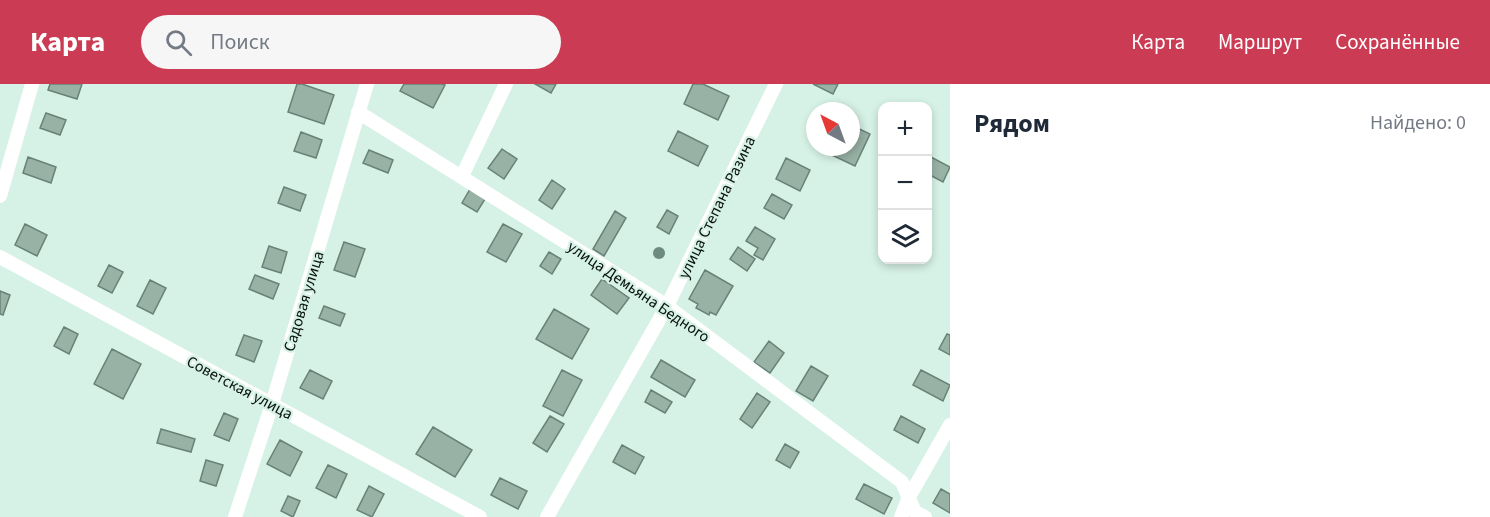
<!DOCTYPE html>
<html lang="ru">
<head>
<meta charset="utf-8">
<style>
  body { margin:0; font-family:"Source Sans 3",sans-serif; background:#f6f6f7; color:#1f2937 }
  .controls { position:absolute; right:18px; top:18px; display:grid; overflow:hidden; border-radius:12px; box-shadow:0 3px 9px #0003 }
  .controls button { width:54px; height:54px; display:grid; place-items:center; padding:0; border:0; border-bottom:2px solid #e0e1e3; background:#fff; color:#1f2937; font:30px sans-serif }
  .compass { position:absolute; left:806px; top:18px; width:54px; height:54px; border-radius:50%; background:#fff; box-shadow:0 3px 9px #0003; rotate:319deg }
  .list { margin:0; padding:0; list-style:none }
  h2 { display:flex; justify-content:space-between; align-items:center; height:78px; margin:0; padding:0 24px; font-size:26px }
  h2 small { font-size:20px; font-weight:400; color:#747a83 }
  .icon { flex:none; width:33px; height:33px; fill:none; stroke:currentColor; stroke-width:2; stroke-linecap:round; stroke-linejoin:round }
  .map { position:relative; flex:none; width:950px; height:433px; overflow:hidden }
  header { display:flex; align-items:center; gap:36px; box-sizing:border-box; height:84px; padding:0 30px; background:#cb3b53; color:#fff }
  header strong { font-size:28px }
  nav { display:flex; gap:33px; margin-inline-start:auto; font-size:21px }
  .search { width:420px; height:54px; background:#f6f6f7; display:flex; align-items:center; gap:15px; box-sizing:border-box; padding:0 21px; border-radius:33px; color:#747a83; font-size:22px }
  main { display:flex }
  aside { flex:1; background:#fff }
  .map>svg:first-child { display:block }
  .building { fill:#98b2a6; stroke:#698277; stroke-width:1.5 }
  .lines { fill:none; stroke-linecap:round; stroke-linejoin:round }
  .minor { stroke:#fff; stroke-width:14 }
  .tree { fill:#6d8b7f }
  .labels { text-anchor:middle; stroke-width:4.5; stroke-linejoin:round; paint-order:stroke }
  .street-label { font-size:16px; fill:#08110d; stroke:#d6f1e5 }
</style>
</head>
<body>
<header>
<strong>Карта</strong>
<div class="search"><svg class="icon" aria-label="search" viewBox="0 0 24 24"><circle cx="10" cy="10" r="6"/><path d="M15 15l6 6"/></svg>Поиск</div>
<nav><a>Карта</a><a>Маршрут</a><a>Сохранённые</a></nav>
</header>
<main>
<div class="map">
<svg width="950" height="433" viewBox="0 0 950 433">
  <rect width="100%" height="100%" fill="#d6f1e5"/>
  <path class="building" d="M 50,0 L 82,0 L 77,15 L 48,6 Z
    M 297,0 L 302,0 L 334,11 L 324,40 L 288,28 Z
    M 404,0 L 442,0 L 445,1 L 433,24 L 400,7 Z
    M 535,0 L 556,0 L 551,9 Z
    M 693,0 L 703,0 L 729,12 L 718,36 L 684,20 Z
    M 813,0 L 838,0 L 833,10 Z
    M 46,29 L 66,36 L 60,51 L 40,44 Z
    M 851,41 L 870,50 L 855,82 L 817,64 L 818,63 L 851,63 Z
    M 678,47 L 708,62 L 698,82 L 668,67 Z
    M 301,48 L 322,56 L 316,74 L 294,67 Z
    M 502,65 L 517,75 L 504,95 L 488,84 Z
    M 369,66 L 393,76 L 388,89 L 363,79 Z
    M 929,72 L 950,83 L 943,98 L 928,90 Z
    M 28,73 L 56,83 L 51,99 L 23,89 Z
    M 786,74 L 810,86 L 800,107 L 776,95 Z
    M 552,96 L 565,105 L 552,125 L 539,116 Z
    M 284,103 L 306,111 L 300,127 L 278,119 Z
    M 470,105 L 485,115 L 477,128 L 462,119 Z
    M 772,110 L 792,121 L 784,135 L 764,124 Z
    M 667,126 L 678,132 L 669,150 L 657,143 Z
    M 615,127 L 626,134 L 604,172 L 593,165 Z
    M 25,140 L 47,151 L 37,172 L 15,161 Z
    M 503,140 L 522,150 L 506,178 L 487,168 Z
    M 755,143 L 775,155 L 763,176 L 754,171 L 758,164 L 746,157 Z
    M 344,158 L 365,165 L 355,193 L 334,186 Z
    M 269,162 L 287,168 L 281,189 L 262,183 Z
    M 738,163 L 755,175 L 747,187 L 730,175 Z
    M 549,168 L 561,175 L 552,190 L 540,182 Z
    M 109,181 L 123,188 L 112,209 L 98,202 Z
    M 705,186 L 733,202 L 716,231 L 710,228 L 709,231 L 696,224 L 698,220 L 689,215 Z
    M 255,191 L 279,200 L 273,215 L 249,205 Z
    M 602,195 L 629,214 L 617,230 L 591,211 Z
    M 150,196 L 166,204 L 153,230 L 137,222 Z
    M 0,207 L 10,211 L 3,231 L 0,230 Z
    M 324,222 L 345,230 L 340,242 L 319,234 Z
    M 554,225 L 589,245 L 572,275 L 536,255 Z
    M 64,243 L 78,250 L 69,270 L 54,262 Z
    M 947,250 L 950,251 L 950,271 L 939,265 Z
    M 244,251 L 262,257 L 254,278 L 236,271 Z
    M 769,257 L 784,269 L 770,289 L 754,278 Z
    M 112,265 L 141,280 L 123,315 L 94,300 Z
    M 661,276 L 695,296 L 685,313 L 651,293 Z
    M 811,282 L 828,292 L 813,317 L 796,307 Z
    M 310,286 L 332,297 L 323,315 L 300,304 Z
    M 562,286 L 582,296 L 563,332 L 543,322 Z
    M 921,286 L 950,301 L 943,317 L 913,301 Z
    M 651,306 L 672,318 L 665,329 L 645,318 Z
    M 757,309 L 770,318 L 752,344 L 740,335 Z
    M 224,329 L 238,335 L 229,357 L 214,351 Z
    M 550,332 L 564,340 L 547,368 L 533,359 Z
    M 901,332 L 925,345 L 918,359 L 894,346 Z
    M 433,343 L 472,366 L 455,393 L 416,370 Z
    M 161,345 L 195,355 L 191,368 L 157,359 Z
    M 280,356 L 302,368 L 290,392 L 267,380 Z
    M 785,360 L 799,368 L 790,384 L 776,376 Z
    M 622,361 L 644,373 L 635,390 L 613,378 Z
    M 206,376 L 223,381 L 216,402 L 200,397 Z
    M 328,381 L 347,390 L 336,414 L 316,404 Z
    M 500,394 L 527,407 L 518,425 L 491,411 Z
    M 864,400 L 892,414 L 884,430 L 856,415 Z
    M 369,402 L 384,410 L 372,433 L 357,426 Z
    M 941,405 L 950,410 L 950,429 L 933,419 Z
    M 288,412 L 300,417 L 293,433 L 281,427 Z"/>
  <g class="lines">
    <path class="minor" d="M 358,28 L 667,222 L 902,398 L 915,428 L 925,433
      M 462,92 L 506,0
      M 0,112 L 32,0
      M 0,173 L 480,433
      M 235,433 L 272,320 L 367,0
      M 547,433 L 667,222 L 776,0
      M 901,433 L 909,413 L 950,341"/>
  </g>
  <circle class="tree" cx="659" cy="169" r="6"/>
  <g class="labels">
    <g class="street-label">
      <text transform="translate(716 123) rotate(-64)" y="6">улица Степана Разина</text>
      <text transform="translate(639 207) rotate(34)" y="6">улица Демьяна Бедного</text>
      <text transform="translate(303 217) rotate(-73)" y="6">Садовая улица</text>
      <text transform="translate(240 303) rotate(28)" y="6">Советская улица</text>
    </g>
  </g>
</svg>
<div class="controls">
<button>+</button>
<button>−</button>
<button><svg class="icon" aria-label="layers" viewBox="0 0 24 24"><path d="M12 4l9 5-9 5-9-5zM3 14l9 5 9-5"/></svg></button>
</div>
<svg class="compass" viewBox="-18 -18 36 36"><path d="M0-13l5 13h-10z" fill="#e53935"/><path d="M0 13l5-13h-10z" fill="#747a83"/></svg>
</div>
<aside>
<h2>Рядом<small>Найдено: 0</small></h2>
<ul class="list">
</ul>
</aside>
</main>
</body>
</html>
